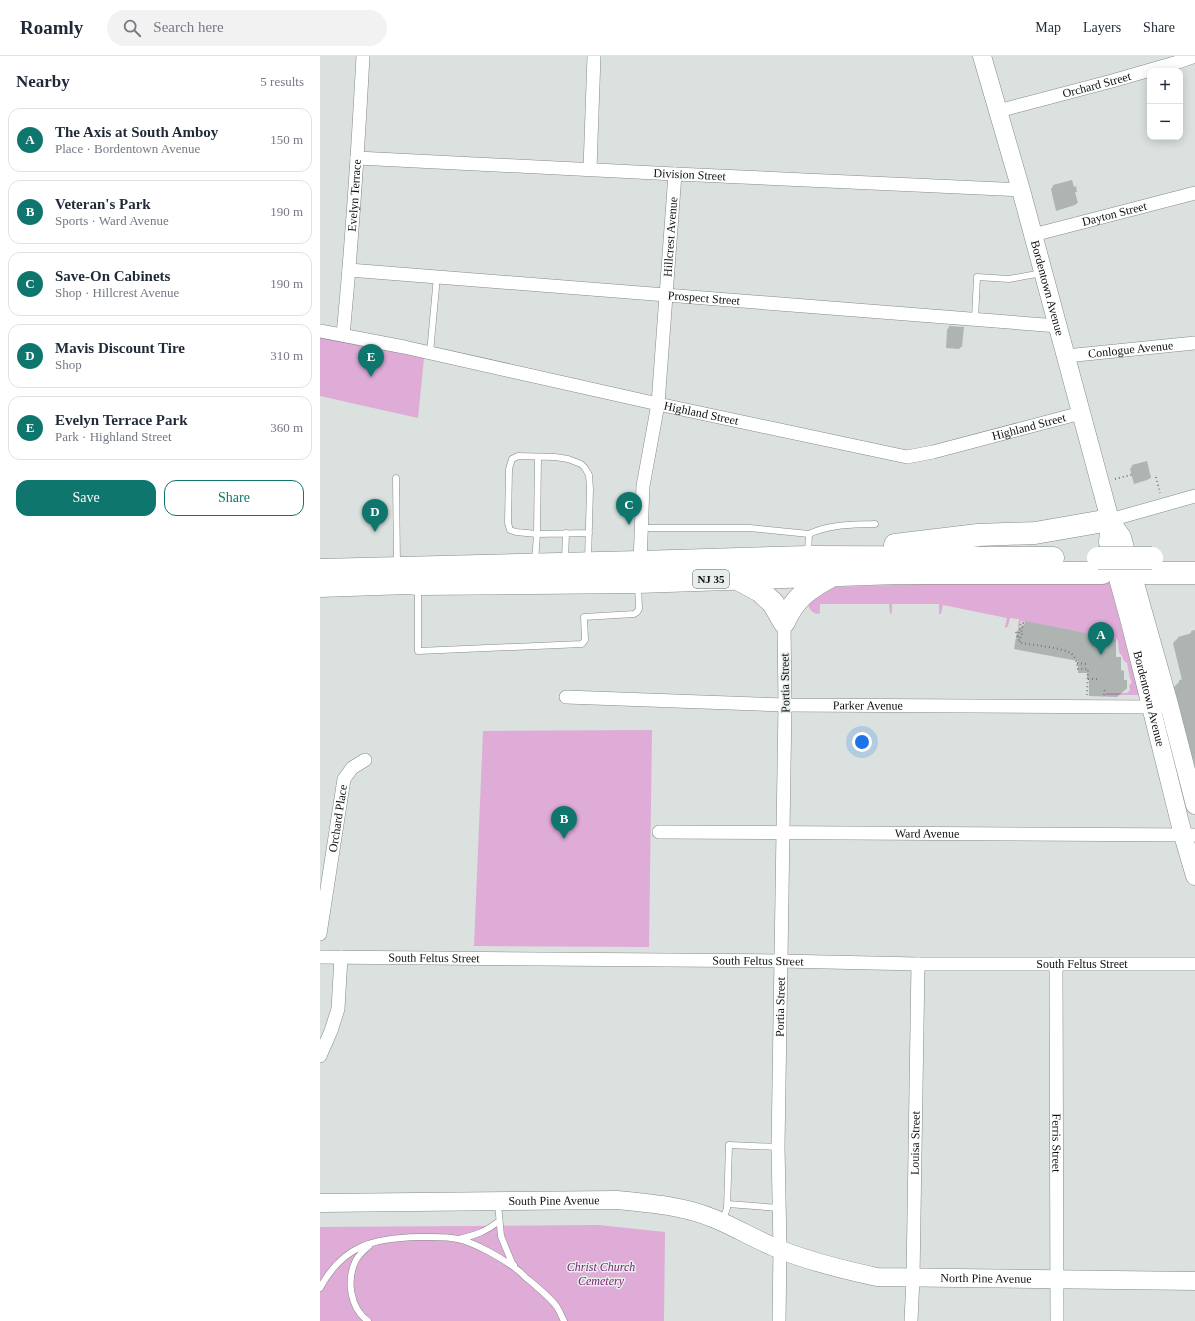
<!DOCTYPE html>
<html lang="en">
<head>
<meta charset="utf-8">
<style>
  body { margin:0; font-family:"Times New Roman",serif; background:#f2f2f3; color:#1f2937 }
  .controls { position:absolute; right:12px; top:12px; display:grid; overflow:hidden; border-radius:8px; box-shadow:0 2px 10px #0003 }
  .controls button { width:36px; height:36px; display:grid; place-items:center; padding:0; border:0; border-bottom:1px solid #e0e1e3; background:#fff; color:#1f2937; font:20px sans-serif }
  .you { position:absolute; left:542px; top:686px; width:14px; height:14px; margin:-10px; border:3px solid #fff; border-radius:50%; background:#1a73e8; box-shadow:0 0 0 6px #1a73e833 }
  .badge { display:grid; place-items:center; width:26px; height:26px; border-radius:50%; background:#0f766e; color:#fff; font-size:13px; font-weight:700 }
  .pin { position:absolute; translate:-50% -33px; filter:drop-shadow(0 1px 2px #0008) }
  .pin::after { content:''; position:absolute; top:21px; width:14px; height:12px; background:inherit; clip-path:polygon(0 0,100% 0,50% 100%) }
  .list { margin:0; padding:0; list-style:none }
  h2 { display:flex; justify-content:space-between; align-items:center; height:52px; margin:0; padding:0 16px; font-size:17px }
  h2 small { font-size:13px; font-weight:400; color:#747a83 }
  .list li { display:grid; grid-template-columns:26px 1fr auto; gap:12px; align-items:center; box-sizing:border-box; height:64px; margin:0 8px 8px; padding:0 8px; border:1px solid #e0e1e3; border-radius:12px }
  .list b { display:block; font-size:15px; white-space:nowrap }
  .list p { margin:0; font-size:13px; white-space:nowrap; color:#747a83 }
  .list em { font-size:13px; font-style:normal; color:#747a83 }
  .actions { display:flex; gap:8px; padding:12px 16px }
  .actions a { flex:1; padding:9px 0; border:1px solid #0f766e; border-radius:12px; text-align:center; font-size:14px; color:#0f766e }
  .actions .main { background:#0f766e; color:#fff }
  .icon { flex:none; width:22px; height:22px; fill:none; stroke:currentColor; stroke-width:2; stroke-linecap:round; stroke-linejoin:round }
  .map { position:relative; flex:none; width:875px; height:1265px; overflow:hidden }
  header { display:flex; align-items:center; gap:24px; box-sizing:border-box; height:56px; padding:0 20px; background:#fff; border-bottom:1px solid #e0e1e3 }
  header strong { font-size:19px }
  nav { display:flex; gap:22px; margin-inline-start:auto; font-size:14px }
  .search { width:280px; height:36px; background:#f2f2f3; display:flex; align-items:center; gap:10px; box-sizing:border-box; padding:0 14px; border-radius:22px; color:#747a83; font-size:15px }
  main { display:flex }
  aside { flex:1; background:#fff }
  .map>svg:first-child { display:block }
  .green { fill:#dfabd7 }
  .shadow { fill:#0003 }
  .building { fill:#aeb4b2 }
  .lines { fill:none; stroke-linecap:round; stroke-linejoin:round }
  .lane-casing { stroke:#858b89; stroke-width:7 }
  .street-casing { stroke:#858b89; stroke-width:14 }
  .secondary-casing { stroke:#858b89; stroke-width:19 }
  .highway-casing { stroke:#858b89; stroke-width:23 }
  .path { stroke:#787d7b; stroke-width:2; stroke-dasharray:1 3; stroke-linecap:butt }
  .lane { stroke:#fff; stroke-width:6 }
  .street { stroke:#fff; stroke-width:13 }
  .secondary { stroke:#fff; stroke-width:18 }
  .highway { stroke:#fff; stroke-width:22 }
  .highway-bridge-casing { stroke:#858b89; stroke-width:23; stroke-linecap:butt }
  .highway-bridge { stroke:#fff; stroke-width:22 }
  .labels { text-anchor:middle; stroke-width:3; stroke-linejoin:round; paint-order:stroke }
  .shield { fill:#e7eeeb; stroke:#4e5351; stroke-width:1 }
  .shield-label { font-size:11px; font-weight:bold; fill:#0d100f }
  .street-label { font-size:12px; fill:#0d100f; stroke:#e7eeeb }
  .park-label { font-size:12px; font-style:italic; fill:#7b1e73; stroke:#e7eeeb }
</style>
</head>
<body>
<header>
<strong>Roamly</strong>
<div class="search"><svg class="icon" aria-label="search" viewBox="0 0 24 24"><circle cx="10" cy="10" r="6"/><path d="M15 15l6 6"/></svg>Search here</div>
<nav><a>Map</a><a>Layers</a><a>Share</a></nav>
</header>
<main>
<aside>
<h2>Nearby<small>5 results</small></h2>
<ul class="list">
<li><span class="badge">A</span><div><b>The Axis at South Amboy</b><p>Place · Bordentown Avenue</p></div><em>150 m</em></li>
<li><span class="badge">B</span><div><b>Veteran's Park</b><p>Sports · Ward Avenue</p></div><em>190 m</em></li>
<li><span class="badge">C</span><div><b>Save-On Cabinets</b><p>Shop · Hillcrest Avenue</p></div><em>190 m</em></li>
<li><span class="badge">D</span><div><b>Mavis Discount Tire</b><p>Shop</p></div><em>310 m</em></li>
<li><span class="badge">E</span><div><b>Evelyn Terrace Park</b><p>Park · Highland Street</p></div><em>360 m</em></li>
</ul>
<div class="actions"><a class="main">Save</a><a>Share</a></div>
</aside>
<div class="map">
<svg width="875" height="1265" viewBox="0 0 875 1265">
  <rect width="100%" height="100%" fill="#dae1de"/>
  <path class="green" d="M 0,279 L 104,302 L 98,362 L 0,340 Z
    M 690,525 L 790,527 L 819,639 L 786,639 L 786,637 L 807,637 L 810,634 L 809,630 L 812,626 L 810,623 L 807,607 L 804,605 L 802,600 L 799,596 L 798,585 L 797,583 L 701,565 L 699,575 L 698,570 L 699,563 L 690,562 L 688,570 L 686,572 L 685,571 L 687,562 L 623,549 L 621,558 L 619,558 L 619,548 L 572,548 L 572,557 L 570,558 L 569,548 L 500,548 L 500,557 L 497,558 C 490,555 487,551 489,544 L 513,531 Z
    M 332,674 L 329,891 L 154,890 L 163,675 Z
    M 278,1169 L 345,1176 L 344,1265 L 0,1265 L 0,1171 Z"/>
  <path class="shadow" d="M 751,125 L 753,132 L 756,135 L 755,137 L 757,147 L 755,149 L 736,155 L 731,133 L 733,130 Z
    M 629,271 L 641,291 L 639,293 L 626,292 L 627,274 Z
    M 812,410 L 830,422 L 827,424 L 814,428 L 810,413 Z
    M 705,567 L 795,601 L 806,633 L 797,641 L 769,640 L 769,623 L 767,623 L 767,617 L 758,617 L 758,605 L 694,593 L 697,575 Z
    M 872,575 L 875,575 L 875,711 L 854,631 L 860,625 L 862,624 L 853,587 L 858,582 L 869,579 Z"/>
  <path class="building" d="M 752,124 L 754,131 L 756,130 L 757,136 L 755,136 L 758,147 L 742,151 L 739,154 L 737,152 L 738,149 L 733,129 Z
    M 629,270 L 644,271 L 642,291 L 628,290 Z
    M 827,405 L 831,422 L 817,426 L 812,409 Z
    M 705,565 L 796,583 L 796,601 L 801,601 L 801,614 L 804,615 L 804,624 L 807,624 L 807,633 L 777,631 L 777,615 L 775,615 L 775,609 L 767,609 L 766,597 L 702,585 Z
    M 875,574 L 875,682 L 874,682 L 859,624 L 869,622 L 858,581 L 872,577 L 871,575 Z"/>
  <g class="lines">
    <g class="lane-casing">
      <path id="lane" d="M 655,263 L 657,221 L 689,223 L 722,217
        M 110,297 L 117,220
        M 218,401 L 217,478 L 269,477
        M 76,422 L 77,508
        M 322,472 L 430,472 L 489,478 L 488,497
        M 489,478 C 510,468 532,469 555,468
        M 245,504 L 246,477
        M 215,506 L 217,478 L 196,476 L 190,474 L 188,467 L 189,413 L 192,403 L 198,400 L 235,401 L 248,403 L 261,408 L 265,412 L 269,419 L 270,433 L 268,504
        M 98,532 L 98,595 L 262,588 L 265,584 L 264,561 L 314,558 L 317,556 L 319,553 L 318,529
        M 178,1148 L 181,1180 L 192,1207 L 194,1209
        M 408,1148 L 459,1152
        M 403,1164 L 407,1152 L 409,1089 L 458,1091
        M 139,1183 C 156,1179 165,1176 179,1165
        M 0,1232 C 23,1189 54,1182 99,1181 C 112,1181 126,1180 138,1183 C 156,1187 186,1204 200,1216 C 203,1218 205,1222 209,1224 C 218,1232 230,1241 237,1251 C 240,1256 242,1261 244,1265
        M 48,1265 C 30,1252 26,1224 36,1204 C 39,1199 44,1194 49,1190"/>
    </g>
    <g class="street-casing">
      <g id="street">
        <path id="s1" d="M 678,55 L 792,25 L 858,6 L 875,0"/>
        <path id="s2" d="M 37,102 L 355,118 L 701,134"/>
        <path d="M 270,113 L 274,0"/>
        <path id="s3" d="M 713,179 L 875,137"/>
        <path id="s4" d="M 29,214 L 738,270"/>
        <path id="s5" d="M 0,275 L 84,291 L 338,348 L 587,401 L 613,396 L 761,357"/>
        <path id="s6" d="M 23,279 C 32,186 38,93 43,0"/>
        <path id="s7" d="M 746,300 L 875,287"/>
        <path d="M 790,464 L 875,440"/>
        <path id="s8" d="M 320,506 L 323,430 L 338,348 L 355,118"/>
        <path id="s9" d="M 246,641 L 465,649 L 832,651 L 839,650"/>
        <path id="s10" d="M 339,776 L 875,779"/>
        <path id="s11" d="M 0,878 L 24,723 L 32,712 L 45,704"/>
        <path id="s12" d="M 0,901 L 461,905 L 598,908 L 875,908"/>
        <path id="s13" d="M 736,908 L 737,1265"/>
        <path d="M 0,1000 L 11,975 L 18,953 L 21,901"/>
        <path id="s14" d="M 459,1265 L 460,1193 L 458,1091 L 465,649 L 464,566"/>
        <path id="s15" d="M 591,1265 L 593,1222 L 598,908"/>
      </g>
    </g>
    <g class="secondary-casing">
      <g id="secondary">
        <path id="s16" d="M 662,0 L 701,134 L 790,464 L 802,481 L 805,492 L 849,648 L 875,749"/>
        <path id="s17" d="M 790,464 L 788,486 L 810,566 L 863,779 L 875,820"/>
        <path id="s18" d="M 0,1147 L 297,1144 C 329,1147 364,1150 395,1163 C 417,1172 438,1185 461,1194 C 492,1206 524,1214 557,1221 L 875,1225"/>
      </g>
    </g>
    <g class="highway-casing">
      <path id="highway" d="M 575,489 L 658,479 L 715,477 L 790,464
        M 0,514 L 320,506 L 488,501 L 733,502
        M 826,517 L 875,517
        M 416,522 L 440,535 L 453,547 L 464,566
        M 0,530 L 87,527 L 98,528 L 318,526 L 577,517 L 782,517
        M 464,566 C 475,541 489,532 513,519"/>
    </g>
    <path class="path" d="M 836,421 L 840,437
      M 795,423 L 814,418
      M 696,576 L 699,584 L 702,587 C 712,589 746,592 752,598 C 756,602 757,608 758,613 L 768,613 L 767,639
      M 698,581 L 701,567 L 703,567 L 701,578 L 703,578
      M 700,586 L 701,578
      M 757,607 L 767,608
      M 768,623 L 777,623
      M 784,639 L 785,632"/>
    <use href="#lane" class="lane"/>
    <use href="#street" class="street"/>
    <use href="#secondary" class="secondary"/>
    <use href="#highway" class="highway"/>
    <g class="highway-bridge-casing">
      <path id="highway-bridge" d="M 778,502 L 832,502"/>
    </g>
    <use href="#highway-bridge" class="highway-bridge"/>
  </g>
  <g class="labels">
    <rect class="shield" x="373" y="514" width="36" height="18" rx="3"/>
    <g class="shield-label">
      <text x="391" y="527">NJ 35</text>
    </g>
    <g class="street-label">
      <text dy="4" stroke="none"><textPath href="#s1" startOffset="102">Orchard Street</textPath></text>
      <text dy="4" stroke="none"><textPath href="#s2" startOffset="333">Division Street</textPath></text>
      <text dy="4" stroke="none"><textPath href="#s6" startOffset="140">Evelyn Terrace</textPath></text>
      <text dy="4" stroke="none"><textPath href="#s3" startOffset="84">Dayton Street</textPath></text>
      <text dy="4" stroke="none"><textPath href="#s8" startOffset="327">Hillcrest Avenue</textPath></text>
      <text dy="4" stroke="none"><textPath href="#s16" startOffset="241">Bordentown Avenue</textPath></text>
      <text dy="4" stroke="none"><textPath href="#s4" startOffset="356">Prospect Street</textPath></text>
      <text dy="4" stroke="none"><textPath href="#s7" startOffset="65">Conlogue Avenue</textPath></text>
      <text dy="4" stroke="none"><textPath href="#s5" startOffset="390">Highland Street</textPath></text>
      <text dy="4" stroke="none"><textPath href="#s5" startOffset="726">Highland Street</textPath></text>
      <text transform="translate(465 627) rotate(-91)" y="4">Portia Street</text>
      <text dy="4" stroke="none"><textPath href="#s17" startOffset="184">Bordentown Avenue</textPath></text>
      <text dy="4" stroke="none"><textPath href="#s9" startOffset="302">Parker Avenue</textPath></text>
      <text dy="4" stroke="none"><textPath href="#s11" startOffset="117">Orchard Place</textPath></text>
      <text dy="4" stroke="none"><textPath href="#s10" startOffset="268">Ward Avenue</textPath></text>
      <text dy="4" stroke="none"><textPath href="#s12" startOffset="114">South Feltus Street</textPath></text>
      <text dy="4" stroke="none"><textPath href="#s12" startOffset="438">South Feltus Street</textPath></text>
      <text dy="4" stroke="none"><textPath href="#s12" startOffset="762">South Feltus Street</textPath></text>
      <text dy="4" stroke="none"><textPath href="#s14" startOffset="314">Portia Street</textPath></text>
      <text dy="4" stroke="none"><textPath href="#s15" startOffset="178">Louisa Street</textPath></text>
      <text dy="4" stroke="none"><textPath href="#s13" startOffset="179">Ferris Street</textPath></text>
      <text dy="4" stroke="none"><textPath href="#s18" startOffset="234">South Pine Avenue</textPath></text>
      <text dy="4" stroke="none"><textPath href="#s18" startOffset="679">North Pine Avenue</textPath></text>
    </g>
    <g class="park-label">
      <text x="281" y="1215">Christ Church<tspan x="281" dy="14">Cemetery</tspan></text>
    </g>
  </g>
</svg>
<div class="controls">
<button>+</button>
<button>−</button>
</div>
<div class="you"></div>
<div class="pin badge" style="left:781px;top:599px">A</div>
<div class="pin badge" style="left:244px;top:783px">B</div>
<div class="pin badge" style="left:309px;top:469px">C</div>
<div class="pin badge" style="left:55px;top:476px">D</div>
<div class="pin badge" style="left:51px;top:321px">E</div>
</div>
</main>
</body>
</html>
